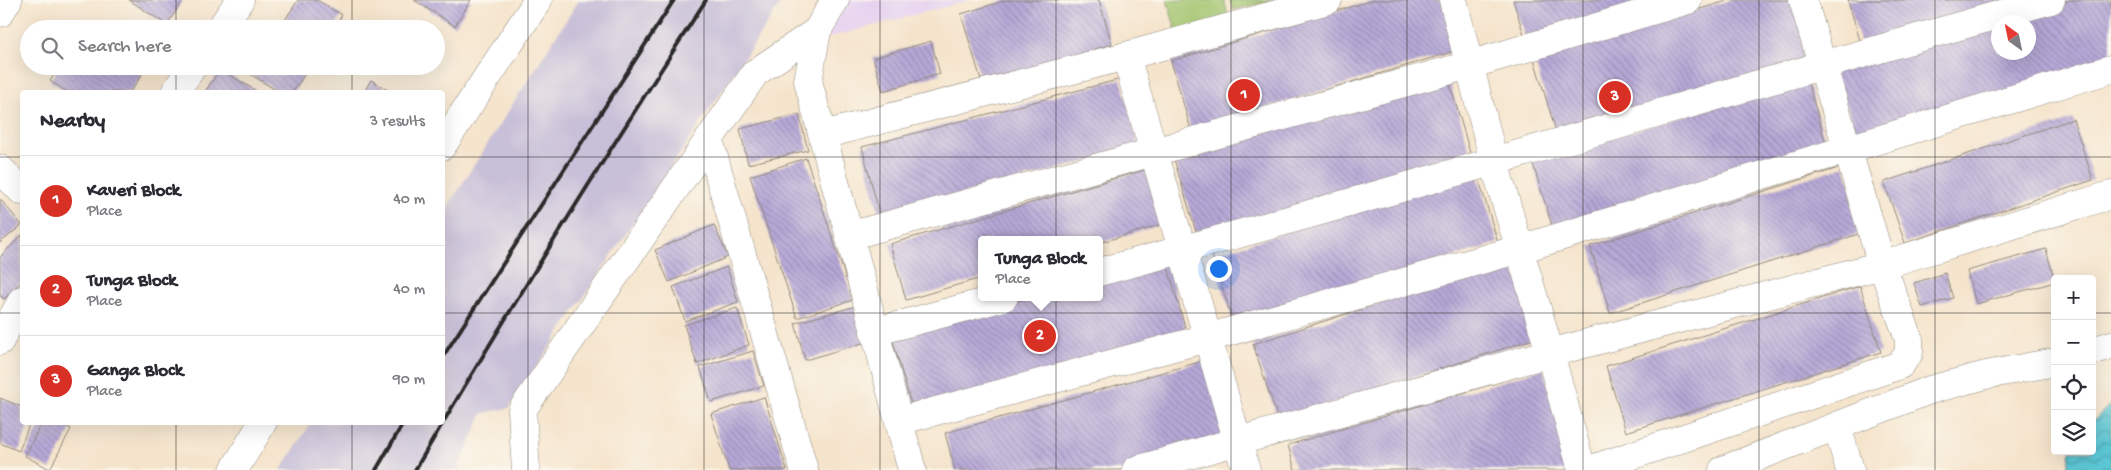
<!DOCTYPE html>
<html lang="en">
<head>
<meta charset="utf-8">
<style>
  body { margin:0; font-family:"Gochi Hand",sans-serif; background:#f7f7f7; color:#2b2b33 }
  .controls { position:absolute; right:15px; bottom:15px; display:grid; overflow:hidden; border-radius:5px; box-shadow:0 5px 20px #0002 }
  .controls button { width:45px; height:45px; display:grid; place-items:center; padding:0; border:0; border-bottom:1px solid #e1e1e2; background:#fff; color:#2b2b33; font:25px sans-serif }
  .compass { position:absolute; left:1991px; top:15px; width:45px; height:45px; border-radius:50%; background:#fff; box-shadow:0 5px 20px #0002; rotate:327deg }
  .you { position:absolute; left:1218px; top:268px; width:18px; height:18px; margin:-12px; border:4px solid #fff; border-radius:50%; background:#1a73e8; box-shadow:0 0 0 8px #1a73e833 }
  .badge { display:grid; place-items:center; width:32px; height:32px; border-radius:50%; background:#d93025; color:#fff; font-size:16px; font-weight:700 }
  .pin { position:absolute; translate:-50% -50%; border:2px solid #fff; box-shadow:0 1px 5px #0006 }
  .popup { position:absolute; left:978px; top:236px; width:125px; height:65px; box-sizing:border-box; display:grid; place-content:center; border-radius:5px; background:#fff; filter:drop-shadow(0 1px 4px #0005); font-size:16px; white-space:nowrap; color:#7c7c81 }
  .popup b { font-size:19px; color:#2b2b33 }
  .popup::after { content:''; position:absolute; left:50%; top:100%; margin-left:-10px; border:10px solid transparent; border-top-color:#fff }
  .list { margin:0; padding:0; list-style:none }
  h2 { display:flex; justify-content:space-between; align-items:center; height:65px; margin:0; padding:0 20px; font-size:21px }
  h2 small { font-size:16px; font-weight:400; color:#7c7c81 }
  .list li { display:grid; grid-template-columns:32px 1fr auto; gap:15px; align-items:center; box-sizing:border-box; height:90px; padding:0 20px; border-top:1px solid #e1e1e2 }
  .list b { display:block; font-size:19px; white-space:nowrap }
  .list p { margin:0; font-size:16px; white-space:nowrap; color:#7c7c81 }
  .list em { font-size:16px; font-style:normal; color:#7c7c81 }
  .icon { flex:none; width:28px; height:28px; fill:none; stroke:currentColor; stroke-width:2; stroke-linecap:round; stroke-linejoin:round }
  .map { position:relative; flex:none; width:2111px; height:470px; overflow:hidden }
  .search { position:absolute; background:#fff; box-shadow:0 5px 20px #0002; left:20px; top:20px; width:425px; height:55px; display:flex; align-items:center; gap:12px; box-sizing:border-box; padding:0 18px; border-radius:28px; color:#7c7c81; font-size:19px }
  .panel { position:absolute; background:#fff; box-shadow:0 5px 20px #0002; left:20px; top:90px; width:425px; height:335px; border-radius:5px }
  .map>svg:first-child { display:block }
  .built { fill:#e6d2f0 }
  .railway { fill:#c8bfd8 }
  .green { fill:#a2c56e; stroke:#66784c }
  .water { fill:url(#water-waves); stroke:#447a80 }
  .building { fill:url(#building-back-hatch); fill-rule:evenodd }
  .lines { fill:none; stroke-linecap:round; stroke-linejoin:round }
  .minor-casing { stroke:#90887c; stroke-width:29 }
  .tertiary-casing { stroke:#90887c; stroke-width:29 }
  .minor { stroke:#fff; stroke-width:28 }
  .tertiary { stroke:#fff; stroke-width:28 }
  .rail { stroke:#2b2b2b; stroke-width:4 }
  .grid { fill:none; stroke:#2b2b2b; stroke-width:1; stroke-opacity:0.55 }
</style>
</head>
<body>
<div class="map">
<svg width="2111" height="470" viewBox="0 0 2111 470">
  <defs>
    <pattern id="water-waves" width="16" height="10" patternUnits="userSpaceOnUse" patternTransform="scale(1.25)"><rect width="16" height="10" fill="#5dc8d6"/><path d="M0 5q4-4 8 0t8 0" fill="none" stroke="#4da3ae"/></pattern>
    <pattern id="building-back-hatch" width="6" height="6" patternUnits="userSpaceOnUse" patternTransform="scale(1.25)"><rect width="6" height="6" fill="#b7a9d8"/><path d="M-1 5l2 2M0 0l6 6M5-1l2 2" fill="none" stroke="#958aaf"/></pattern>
  </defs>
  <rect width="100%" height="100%" fill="#fbf7ec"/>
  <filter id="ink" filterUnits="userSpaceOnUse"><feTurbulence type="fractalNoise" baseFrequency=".02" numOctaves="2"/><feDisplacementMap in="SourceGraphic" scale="10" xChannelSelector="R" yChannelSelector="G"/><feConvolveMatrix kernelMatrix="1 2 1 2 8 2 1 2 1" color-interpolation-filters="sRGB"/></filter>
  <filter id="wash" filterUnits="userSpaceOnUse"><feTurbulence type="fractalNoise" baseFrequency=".0096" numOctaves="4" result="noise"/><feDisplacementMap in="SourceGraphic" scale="20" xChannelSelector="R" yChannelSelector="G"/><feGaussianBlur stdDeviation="1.12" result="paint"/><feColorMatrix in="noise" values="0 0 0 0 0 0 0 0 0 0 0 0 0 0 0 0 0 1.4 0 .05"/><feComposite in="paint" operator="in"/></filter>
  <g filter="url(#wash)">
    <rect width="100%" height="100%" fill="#f5e4cc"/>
    <path class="built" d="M 827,0 L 971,0 L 796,46 Z"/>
    <path class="railway" d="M 579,0 L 783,0 L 509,408 L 483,413 L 458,470 L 281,470 L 311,423 L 442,422 L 443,214 Z"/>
    <path class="green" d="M 1167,0 L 1224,0 L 1229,18 L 1177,34 Z
      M 1230,0 L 1275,0 L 1233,10 Z"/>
    <path class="water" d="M 2111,404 L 2111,470 L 2068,470 L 2071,451 L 2092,451 L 2092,422 Z"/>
    <g id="blocks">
      <path class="building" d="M 129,0 L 183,0 L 167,25 Z
        M 298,0 L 317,0 L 342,15 L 333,29 L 285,29 L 281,26 Z
        M 414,0 L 471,0 L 455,26 Z
        M 1007,0 L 1099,0 L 1112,44 L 982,83 L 961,14 Z
        M 1373,0 L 1450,0 L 1465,48 L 1191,130 L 1171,61 Z
        M 1513,0 L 1654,0 L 1526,41 Z
        M 1730,0 L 1801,0 L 1817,57 L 1557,135 L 1534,59 Z
        M 1848,0 L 2010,0 L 1861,44 Z
        M 2071,0 L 2111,0 L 2111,61 L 1858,134 L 1832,69 ZM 1998,22 L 2028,22 L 2028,52 L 1998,52 Z
        M 931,41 L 940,74 L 883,91 L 873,58 Z
        M 60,66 L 129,66 L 142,75 L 130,92 L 67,92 L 50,81 Z
        M 243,66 L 310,66 L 293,92 L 279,92 L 242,69 Z
        M 220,69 L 258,92 L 205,92 Z
        M 1448,77 L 1471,156 L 1198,238 L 1174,159 Z
        M 1121,79 L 1139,148 L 880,216 L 862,147 Z
        M 1807,79 L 1828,151 L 1554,232 L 1532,161 Z
        M 371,80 L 391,92 L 364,92 Z
        M 799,114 L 808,150 L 748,164 L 740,129 Z
        M 2073,119 L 2093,180 L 1905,243 L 1884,182 Z
        M 806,158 L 853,300 L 797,318 L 750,176 Z
        M 1845,166 L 1865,232 L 1610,313 L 1590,246 Z
        M 1151,168 L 1167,223 L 1099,243 L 1099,240 L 981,240 L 981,278 L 906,300 L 890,244 Z
        M 1477,173 L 1498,243 L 1234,325 L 1212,255 Z
        M 0,199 L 22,225 L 0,243 Z
        M 714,225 L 728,257 L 669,282 L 655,250 Z
        M 22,235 L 22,281 L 4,299 L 0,296 L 0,257 Z
        M 2046,249 L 2055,282 L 1976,304 L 1967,271 Z
        M 1165,257 L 1187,334 L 914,414 L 892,338 L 1031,297 L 1099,297 L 1099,277 Z
        M 1512,261 L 1537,338 L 1278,420 L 1253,344 Z
        M 727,267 L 738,302 L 685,321 L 673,287 Z
        M 1945,273 L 1953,298 L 1922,307 L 1914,283 Z
        M 1860,286 L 1881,352 L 1626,432 L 1606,366 Z
        M 856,306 L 866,342 L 805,360 L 795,323 Z
        M 737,308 L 749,345 L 697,364 L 684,325 Z
        M 753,351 L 764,386 L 711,402 L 700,367 Z
        M 1210,359 L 1233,440 L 1125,470 L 955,470 L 945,433 Z
        M 1543,369 L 1573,470 L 1295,470 L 1288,445 Z
        M 764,397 L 787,470 L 729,470 L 711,414 Z
        M 0,398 L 22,407 L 22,422 L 30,422 L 19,451 L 0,443 Z
        M 42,422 L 59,422 L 71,429 L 50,469 L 25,456 Z"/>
    </g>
  </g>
  <g filter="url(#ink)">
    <use href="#blocks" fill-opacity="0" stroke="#90887c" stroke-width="1"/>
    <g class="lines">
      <g class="minor-casing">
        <path id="minor" d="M 835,0 L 817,31 L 808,81 L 912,470
          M 1453,0 L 1494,162 L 1550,353 L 1582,470
          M 0,13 L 8,0
          M 220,29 L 240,0
          M 1126,56 L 1246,470
          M 175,92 L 193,66
          M 823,135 L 1126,56 L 1328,0
          M 709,140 L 804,470
          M 0,169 L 22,191
          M 849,236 L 1469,65 L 1688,0
          M 1099,272 C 1418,187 1733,89 2051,0
          M 874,332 L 1004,297
          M 0,341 L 22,300
          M 2092,351 L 2111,345
          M 899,421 L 1207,338 L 1520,249 L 2111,69
          M 1837,426 L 1850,470
          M 526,470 L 522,410 L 755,73 L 817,31
          M 1136,470 L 1550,353 L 1882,265 L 2111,195
          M 1589,470 L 1900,365 L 1909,353 L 1909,339 L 1882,265 L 1803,0
          M 1723,470 L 1930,390 L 1986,375 L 2055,362"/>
      </g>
      <g class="tertiary-casing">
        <path id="tertiary" d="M 442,146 L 538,0
          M 234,470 L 263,422"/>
      </g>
      <use href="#minor" class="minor"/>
      <use href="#tertiary" class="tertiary"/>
      <path class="rail" d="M 442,358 L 674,0
        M 376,470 L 404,422
        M 415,470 C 508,311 606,155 706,0"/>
    </g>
  </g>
  <path class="grid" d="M 176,0 L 176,29M 352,0 L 352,29M 528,0 L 528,470M 704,0 L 704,470M 880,0 L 880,470M 1056,0 L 1056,470M 1231,0 L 1231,470M 1407,0 L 1407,470M 1583,0 L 1583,470M 1759,0 L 1759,470M 1935,0 L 1935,470M 176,66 L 176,92M 352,66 L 352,92M 0,157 L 22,157M 442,157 L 2111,157M 0,313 L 22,313M 442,313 L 2055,313M 2092,313 L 2111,313M 176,422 L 176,470M 352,422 L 352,470"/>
</svg>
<div class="controls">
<button>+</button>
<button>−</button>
<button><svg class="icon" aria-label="locate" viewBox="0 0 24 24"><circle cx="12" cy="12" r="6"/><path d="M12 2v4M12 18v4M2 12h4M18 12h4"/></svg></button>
<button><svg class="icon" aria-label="layers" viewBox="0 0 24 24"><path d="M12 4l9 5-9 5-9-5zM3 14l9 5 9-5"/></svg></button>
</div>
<svg class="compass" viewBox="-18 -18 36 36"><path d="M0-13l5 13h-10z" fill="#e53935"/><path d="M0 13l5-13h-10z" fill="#7c7c81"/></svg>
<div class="you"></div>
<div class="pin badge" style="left:1244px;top:95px">1</div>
<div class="pin badge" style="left:1040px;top:336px">2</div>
<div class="popup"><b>Tunga Block</b>Place</div>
<div class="pin badge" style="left:1615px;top:97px">3</div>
<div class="search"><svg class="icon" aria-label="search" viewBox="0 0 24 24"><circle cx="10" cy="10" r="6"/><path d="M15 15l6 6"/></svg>Search here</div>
<section class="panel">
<h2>Nearby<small>3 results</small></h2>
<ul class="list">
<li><span class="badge">1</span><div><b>Kaveri Block</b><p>Place</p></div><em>40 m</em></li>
<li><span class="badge">2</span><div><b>Tunga Block</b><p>Place</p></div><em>40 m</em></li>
<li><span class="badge">3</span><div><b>Ganga Block</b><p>Place</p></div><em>90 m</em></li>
</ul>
</section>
</div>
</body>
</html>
